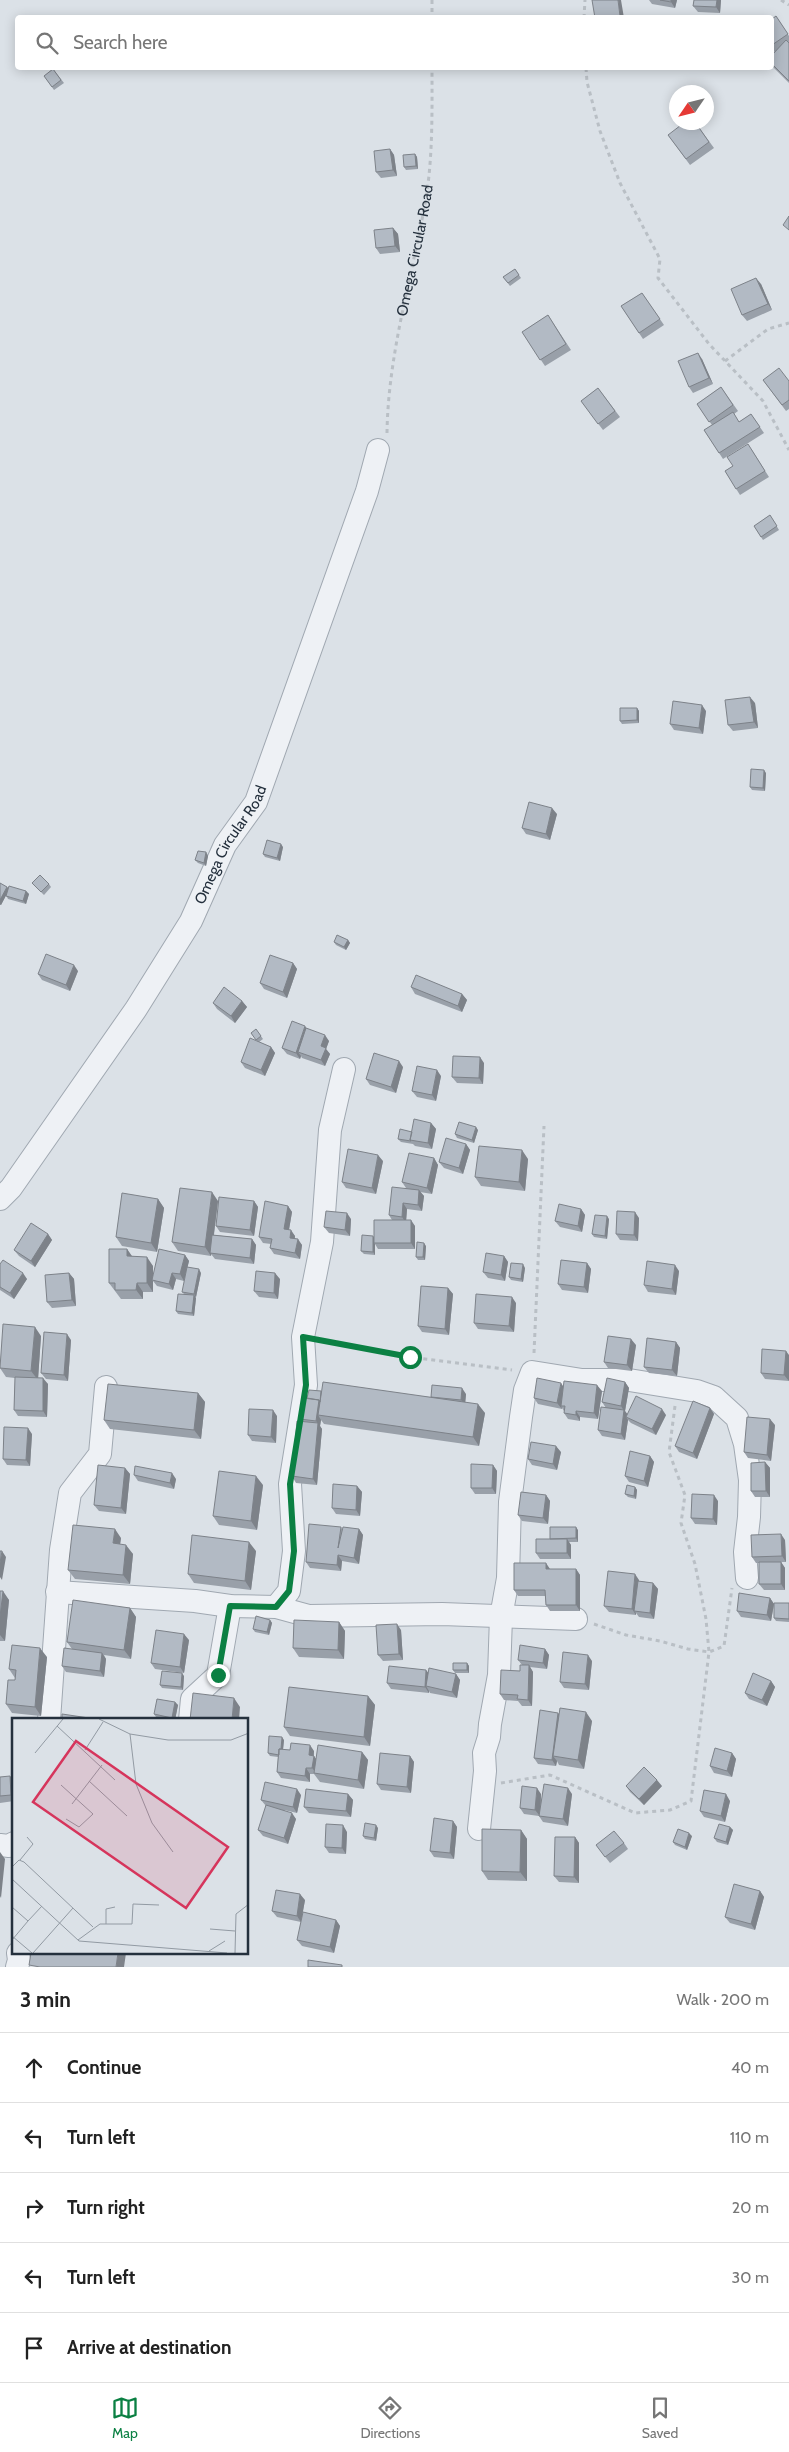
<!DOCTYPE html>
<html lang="en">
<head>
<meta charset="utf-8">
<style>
  body { margin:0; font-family:Cabin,sans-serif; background:#f6f6f6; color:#222 }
  .compass { position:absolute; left:669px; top:85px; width:45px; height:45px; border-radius:50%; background:#fff; box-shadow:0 2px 12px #0003; rotate:235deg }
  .stop { position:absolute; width:15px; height:15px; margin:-11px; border:4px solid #0b8043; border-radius:50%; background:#fff }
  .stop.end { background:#0b8043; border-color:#fff; box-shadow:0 1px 5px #0008 }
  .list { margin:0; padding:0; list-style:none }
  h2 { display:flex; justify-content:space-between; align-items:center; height:65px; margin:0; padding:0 20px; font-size:21px }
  h2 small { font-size:16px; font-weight:400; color:#767676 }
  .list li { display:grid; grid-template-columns:32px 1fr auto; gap:15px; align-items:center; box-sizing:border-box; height:70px; padding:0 20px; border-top:1px solid #e0e0e0 }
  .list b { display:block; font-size:19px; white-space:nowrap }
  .list em { font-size:16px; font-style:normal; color:#767676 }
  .icon { flex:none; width:28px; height:28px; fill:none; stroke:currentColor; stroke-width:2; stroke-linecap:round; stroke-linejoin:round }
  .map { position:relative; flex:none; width:789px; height:1967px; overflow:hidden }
  .search { position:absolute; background:#fff; box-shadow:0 2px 12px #0003; left:15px; right:15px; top:15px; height:55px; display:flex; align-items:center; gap:12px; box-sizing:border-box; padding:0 18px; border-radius:5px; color:#767676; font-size:19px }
  .sheet { height:415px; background:#fff }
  nav { display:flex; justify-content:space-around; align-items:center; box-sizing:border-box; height:70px; border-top:1px solid #e0e0e0; background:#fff; font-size:14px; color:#767676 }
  nav a { display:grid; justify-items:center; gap:2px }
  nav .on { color:#0b8043 }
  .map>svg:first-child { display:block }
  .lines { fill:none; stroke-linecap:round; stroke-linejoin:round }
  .minor-casing { stroke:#a0a8b1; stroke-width:24 }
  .path { stroke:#b9bfc5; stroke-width:3; stroke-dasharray:4 4; stroke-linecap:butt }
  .minor { stroke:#eef1f5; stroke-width:22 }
  .wall { fill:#99a0a9 }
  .shaded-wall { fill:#7d8289 }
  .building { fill:#b2bac4; stroke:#7d8289 }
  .route { stroke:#0b8043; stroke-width:6 }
  .labels { text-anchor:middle; stroke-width:4.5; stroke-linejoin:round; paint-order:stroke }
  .street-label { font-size:15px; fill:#24303d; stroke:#eaeff4 }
  .inset-road { fill:none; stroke:#929aa3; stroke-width:1 }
  .view { fill:#d6355c; fill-opacity:0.15; stroke:#d6355c; stroke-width:2.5 }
  .inset-edge { fill:none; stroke:#24303d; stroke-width:2.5 }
</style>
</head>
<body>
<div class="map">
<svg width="789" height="1967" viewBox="0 0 789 1967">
  <rect width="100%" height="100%" fill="#dbe1e7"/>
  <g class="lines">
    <g class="minor-casing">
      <g id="minor">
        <path id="s2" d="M 0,1199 L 11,1188 L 136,1009 L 191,921 L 225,845 L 256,802 L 367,491 L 378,450"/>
        <path d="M 57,1592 L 195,1601 L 230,1606 L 276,1607 L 309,1616 L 442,1614 L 576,1619"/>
        <path d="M 276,1607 L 289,1591 L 294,1551 L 290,1484 L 306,1385 L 303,1337 L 322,1242 L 330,1130 L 344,1069"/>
        <path d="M 49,1720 L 61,1550 L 70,1493 L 100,1454 L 106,1387"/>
        <path d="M 190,1720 L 192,1699 L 218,1675 L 230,1606"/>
        <path d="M 479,1829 L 485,1771 L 484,1753 L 489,1737 L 490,1724 L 499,1675 L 501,1617 L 508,1578 L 510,1502 L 521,1417 L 525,1390 L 532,1372 L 582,1380 L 629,1380 L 697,1391 L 714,1397 L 737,1418 L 745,1444 L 750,1480 L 749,1517 L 745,1552 L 747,1578"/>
        <path d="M 0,1845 L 9,1846 L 14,1843"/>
        <path d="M 17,1967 L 19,1960 L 18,1953"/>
      </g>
    </g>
    <g class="path">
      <path d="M 432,0 L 432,18"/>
      <path d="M 781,0 L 789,5"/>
      <path d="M 584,18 L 585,0"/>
      <path d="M 586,68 L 587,82 L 600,131 L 620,183 L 660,259 L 658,278 L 709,344 L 763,401 L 789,450"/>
      <path d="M 725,361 L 768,329 L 789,323"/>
      <path id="s1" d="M 387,433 C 388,356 411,280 425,204 C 433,160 432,112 432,68"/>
      <path d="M 321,1340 L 410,1357 L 512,1370"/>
      <path d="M 534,1353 L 544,1126"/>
      <path d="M 594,1624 L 626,1635 L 660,1641 L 688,1649 L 709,1652 L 724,1646 L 732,1588"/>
      <path d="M 501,1783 L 550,1775 L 635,1813 L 670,1810 L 691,1801 L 709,1652 L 706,1619 L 695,1564 L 681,1523 L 685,1495 L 669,1452 L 675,1406"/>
    </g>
    <use href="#minor" class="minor"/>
  </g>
  <path class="wall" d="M 649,0 L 677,0 L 675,8 L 652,4 Z
    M 694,0 L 721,0 L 720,13 L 698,12 L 693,6 Z
    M 776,16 L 789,36 L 789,83 L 772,66 L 772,55 L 775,51 L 772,53 L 772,19 Z
    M 53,69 L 64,83 L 54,90 L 44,76 Z
    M 695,122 L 714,148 L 690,165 L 668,135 Z
    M 390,149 L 394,155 L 397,176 L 381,178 L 376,172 Z
    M 415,154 L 417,157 L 418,169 L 406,170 L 404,167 Z
    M 393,228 L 398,234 L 400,252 L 380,254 L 376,248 Z
    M 515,269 L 521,278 L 510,286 L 503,277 Z
    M 761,284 L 772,310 L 747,321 L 742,315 Z
    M 642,293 L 664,325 L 643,339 L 621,306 Z
    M 548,315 L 571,350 L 545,366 L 522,332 Z
    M 702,359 L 713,384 L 693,393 L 689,387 Z
    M 763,380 L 789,381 L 789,409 L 786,411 Z
    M 721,387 L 738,411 L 734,414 L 739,422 L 751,414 L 764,433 L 723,459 L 704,430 L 712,425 L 697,404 Z
    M 598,388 L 620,417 L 603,430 L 581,401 Z
    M 752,450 L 769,477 L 740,495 L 725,471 L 733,466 Z
    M 770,515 L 779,530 L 763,540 L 754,526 Z
    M 755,703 L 758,728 L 733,731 L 728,725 Z
    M 637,708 L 639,711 L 639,723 L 622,724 L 620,721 Z
    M 706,711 L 703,734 L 674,730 L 670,724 Z
    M 766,773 L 765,791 L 752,790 L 750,787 Z
    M 557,814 L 550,840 L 526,834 L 522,828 Z
    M 283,847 L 280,861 L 265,857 L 263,854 Z
    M 206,852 L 208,856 L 206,866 L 198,863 L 195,860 Z
    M 0,883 L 7,887 L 9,888 L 26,891 L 29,894 L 26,904 L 8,899 L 6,895 L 1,905 L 0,905 Z
    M 32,883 L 49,884 L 51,887 L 44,895 Z
    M 348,940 L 350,943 L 346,950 L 336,945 L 334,942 Z
    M 293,963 L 297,969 L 287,998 L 264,989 L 260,983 Z
    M 78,971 L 70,991 L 42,980 L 38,974 Z
    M 411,987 L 462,994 L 467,1000 L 462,1012 L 415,994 Z
    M 242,1001 L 247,1007 L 235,1023 L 217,1009 L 213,1003 Z
    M 256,1029 L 263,1039 L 259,1042 L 271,1047 L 275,1053 L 265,1076 L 245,1068 L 241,1062 L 257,1041 L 251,1033 Z
    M 307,1029 L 329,1041 L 326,1049 L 330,1054 L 325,1066 L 302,1058 L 301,1056 L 300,1059 L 287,1054 L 282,1048 Z
    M 484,1063 L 483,1084 L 457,1083 L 452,1077 Z
    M 403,1067 L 396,1093 L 370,1085 L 366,1079 Z
    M 441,1076 L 436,1101 L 417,1097 L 412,1091 Z
    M 431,1123 L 436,1129 L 432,1149 L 415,1146 L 413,1144 L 401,1142 L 398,1139 Z
    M 478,1130 L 474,1143 L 457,1138 L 455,1134 Z
    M 466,1144 L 470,1150 L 463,1174 L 444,1168 L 439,1162 Z
    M 434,1158 L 438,1165 L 432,1194 L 420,1192 L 424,1196 L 422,1211 L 407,1209 L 406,1220 L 415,1226 L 415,1249 L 378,1249 L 375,1244 L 375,1255 L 364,1254 L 361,1251 L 374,1237 L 392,1220 L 389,1215 L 406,1188 L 402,1182 Z
    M 528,1159 L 525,1191 L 481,1186 L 475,1177 Z
    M 383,1161 L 376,1194 L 346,1188 L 342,1182 Z
    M 158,1199 L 164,1208 L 157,1252 L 122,1246 L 116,1237 Z
    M 218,1201 L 214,1235 L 252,1239 L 256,1245 L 254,1264 L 215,1259 L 211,1254 L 211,1256 L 178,1251 L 172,1242 Z
    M 254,1201 L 258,1207 L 254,1236 L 220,1232 L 216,1226 Z
    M 288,1206 L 292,1212 L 289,1230 L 295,1236 L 295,1238 L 302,1245 L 300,1259 L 274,1254 L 270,1248 L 271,1244 L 263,1243 L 259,1237 Z
    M 581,1209 L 585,1215 L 582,1232 L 560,1227 L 555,1221 Z
    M 639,1218 L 638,1241 L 620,1240 L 616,1234 Z
    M 351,1219 L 350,1236 L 329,1233 L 324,1227 Z
    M 609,1219 L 607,1239 L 594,1237 L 592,1234 Z
    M 48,1234 L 52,1240 L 35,1267 L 19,1256 L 14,1250 Z
    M 426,1246 L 425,1260 L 418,1260 L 416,1257 Z
    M 127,1249 L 132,1256 L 153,1266 L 153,1276 L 185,1255 L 189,1261 L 184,1281 L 176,1279 L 173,1290 L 157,1286 L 153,1281 L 153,1292 L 143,1292 L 143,1299 L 121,1299 L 109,1283 Z
    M 504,1256 L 508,1262 L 505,1281 L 488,1278 L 483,1272 Z
    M 587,1263 L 591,1269 L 588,1293 L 562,1290 L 558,1284 Z
    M 0,1264 L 27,1279 L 14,1299 L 0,1290 Z
    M 525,1268 L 523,1282 L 511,1280 L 509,1277 Z
    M 679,1271 L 676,1295 L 648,1292 L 644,1285 Z
    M 69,1273 L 74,1279 L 76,1306 L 52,1308 L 47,1302 Z
    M 201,1273 L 196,1297 L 195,1297 L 196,1298 L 194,1316 L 178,1314 L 176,1311 L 184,1294 L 182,1292 Z
    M 280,1279 L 278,1299 L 259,1297 L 254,1291 Z
    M 448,1288 L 453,1294 L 449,1335 L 422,1332 L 418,1326 Z
    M 516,1303 L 514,1332 L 478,1329 L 474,1323 Z
    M 41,1336 L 38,1378 L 48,1384 L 47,1417 L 18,1416 L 14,1410 L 15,1378 L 6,1377 L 0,1368 Z
    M 71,1340 L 68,1381 L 46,1379 L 41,1373 Z
    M 676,1342 L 680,1348 L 677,1376 L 649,1373 L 644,1367 Z
    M 636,1345 L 632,1371 L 608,1368 L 604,1362 Z
    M 786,1351 L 789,1381 L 765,1379 L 761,1373 Z
    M 625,1382 L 629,1388 L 625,1411 L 627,1415 L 666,1415 L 656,1435 L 631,1423 L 628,1420 L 625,1440 L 602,1436 L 598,1430 L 606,1408 L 602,1402 Z
    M 563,1386 L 602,1391 L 598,1419 L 580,1417 L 580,1421 L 568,1419 L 564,1413 L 564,1411 L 562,1408 L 562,1409 L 538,1404 L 534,1398 Z
    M 321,1391 L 431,1397 L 466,1394 L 465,1402 L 485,1413 L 479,1446 L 324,1424 L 321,1420 L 320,1426 L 322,1429 L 317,1485 L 296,1483 L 292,1476 L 302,1421 L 300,1419 L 307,1398 Z
    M 198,1393 L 205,1402 L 201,1439 L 110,1429 L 104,1420 Z
    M 710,1408 L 714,1414 L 697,1459 L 679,1452 L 675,1446 Z
    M 277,1416 L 276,1443 L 252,1441 L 248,1435 Z
    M 775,1425 L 771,1461 L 748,1458 L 744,1452 Z
    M 32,1434 L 30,1466 L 7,1465 L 3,1459 Z
    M 561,1452 L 557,1470 L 532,1465 L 528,1459 Z
    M 650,1456 L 654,1462 L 648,1487 L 629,1482 L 625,1476 Z
    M 765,1462 L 770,1468 L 770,1497 L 755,1497 L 751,1491 Z
    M 493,1465 L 497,1471 L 496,1494 L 475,1494 L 471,1488 Z
    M 125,1468 L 130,1474 L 126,1514 L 99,1511 L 94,1505 Z
    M 134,1475 L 176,1479 L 174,1489 L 138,1481 Z
    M 263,1485 L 257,1530 L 219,1525 L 213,1516 Z
    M 357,1486 L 362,1492 L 360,1516 L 336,1514 L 332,1508 Z
    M 635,1487 L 637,1490 L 636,1499 L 628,1497 L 625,1494 Z
    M 546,1495 L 550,1501 L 548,1524 L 522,1521 L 518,1515 Z
    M 718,1501 L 717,1525 L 695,1524 L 691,1518 Z
    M 341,1527 L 342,1529 L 359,1529 L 363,1535 L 359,1564 L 342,1561 L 341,1571 L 310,1568 L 306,1562 Z
    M 578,1530 L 578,1542 L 569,1542 L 571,1545 L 571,1559 L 540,1559 L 536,1553 L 550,1539 Z
    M 121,1538 L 120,1544 L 133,1554 L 130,1584 L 75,1579 L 68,1570 Z
    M 785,1540 L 786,1562 L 781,1562 L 785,1568 L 785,1590 L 764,1590 L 759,1584 L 759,1563 L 756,1563 L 752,1557 Z
    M 256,1551 L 251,1590 L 194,1583 L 188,1574 Z
    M 550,1569 L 576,1569 L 580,1575 L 580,1611 L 550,1611 L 546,1605 L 545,1596 L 518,1596 L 514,1590 Z
    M 639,1580 L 639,1581 L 653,1583 L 658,1589 L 654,1619 L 639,1617 L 636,1613 L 636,1615 L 609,1612 L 604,1606 Z
    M 0,1591 L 9,1600 L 5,1641 L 0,1641 Z
    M 770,1598 L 774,1604 L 771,1621 L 741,1617 L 737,1611 Z
    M 789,1603 L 789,1622 L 776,1621 L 774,1618 Z
    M 130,1608 L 136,1617 L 131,1659 L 104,1655 L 106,1659 L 104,1677 L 66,1672 L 62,1666 L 72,1649 L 67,1642 Z
    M 270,1620 L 272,1623 L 269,1635 L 255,1632 L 253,1629 Z
    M 339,1622 L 345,1631 L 344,1659 L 299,1657 L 293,1648 Z
    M 401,1630 L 403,1660 L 383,1661 L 378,1655 Z
    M 189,1640 L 184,1673 L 155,1669 L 151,1663 Z
    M 545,1649 L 549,1655 L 547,1669 L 530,1667 L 533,1672 L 532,1706 L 522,1706 L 518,1701 L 504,1700 L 500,1694 L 520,1671 L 522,1665 L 518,1660 Z
    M 47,1657 L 41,1716 L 12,1713 L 6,1704 L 15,1680 L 15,1678 L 9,1669 Z
    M 592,1661 L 589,1690 L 564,1688 L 560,1682 Z
    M 467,1663 L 469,1666 L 469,1673 L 455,1673 L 453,1670 Z
    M 456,1674 L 460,1680 L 457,1698 L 430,1693 L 429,1691 L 429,1693 L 391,1689 L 387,1683 Z
    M 184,1676 L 183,1690 L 162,1688 L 160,1685 Z
    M 771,1681 L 775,1687 L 767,1706 L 749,1699 L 745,1693 Z
    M 368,1696 L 375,1705 L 370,1746 L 290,1736 L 284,1727 Z
    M 175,1702 L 178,1705 L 175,1720 L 167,1720 L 156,1717 L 154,1714 Z
    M 558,1713 L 559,1715 L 592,1721 L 584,1769 L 559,1765 L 557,1761 L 556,1766 L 538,1764 L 534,1758 Z
    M 284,1740 L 283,1750 L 314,1751 L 314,1756 L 316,1759 L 362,1752 L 368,1760 L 364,1789 L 320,1782 L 314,1774 L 310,1774 L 310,1782 L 281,1778 L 277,1772 L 278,1757 L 270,1756 L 268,1753 Z
    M 732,1753 L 736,1759 L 732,1777 L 714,1773 L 710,1766 Z
    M 410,1756 L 414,1762 L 411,1793 L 381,1790 L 377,1784 Z
    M 0,1777 L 14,1781 L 14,1801 L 0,1803 Z
    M 626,1786 L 662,1786 L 644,1805 L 630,1792 Z
    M 348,1794 L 353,1800 L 351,1817 L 309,1813 L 304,1807 Z
    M 541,1794 L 541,1800 L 572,1794 L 568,1826 L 543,1822 L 539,1816 L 524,1814 L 520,1808 Z
    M 301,1795 L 297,1813 L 284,1810 L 296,1819 L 288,1844 L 263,1836 L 258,1830 L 266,1806 L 261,1800 Z
    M 730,1801 L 725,1822 L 704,1817 L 700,1811 Z
    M 453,1821 L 457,1827 L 454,1859 L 434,1857 L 430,1851 Z
    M 730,1827 L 733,1830 L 728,1845 L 717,1842 L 714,1838 Z
    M 378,1828 L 376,1841 L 365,1839 L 363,1836 Z
    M 521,1830 L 527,1839 L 527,1881 L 488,1880 L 482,1871 Z
    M 347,1832 L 346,1854 L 329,1853 L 325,1847 Z
    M 692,1836 L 687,1850 L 675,1845 L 673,1842 Z
    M 575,1837 L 579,1843 L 579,1883 L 559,1882 L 554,1876 Z
    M 624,1843 L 628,1849 L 610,1863 L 596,1845 Z
    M 760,1891 L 764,1897 L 755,1930 L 730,1923 L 725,1917 Z
    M 305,1900 L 301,1922 L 277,1917 L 272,1911 Z
    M 336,1920 L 340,1926 L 334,1953 L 302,1946 L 297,1940 Z"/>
  <path class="shaded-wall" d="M 618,0 L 621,0 L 624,18 L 621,18 L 620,16 Z
    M 671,0 L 677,0 L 675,8 L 671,2 Z
    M 717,0 L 721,0 L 720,13 L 716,7 Z
    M 390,149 L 394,155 L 397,176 L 393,170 Z
    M 415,154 L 417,157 L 418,169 L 416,166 Z
    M 393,228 L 398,234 L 400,252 L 395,246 Z
    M 756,278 L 761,284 L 772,310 L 768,304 Z
    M 698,353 L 702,359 L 713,384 L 709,378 Z
    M 750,697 L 755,703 L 758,728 L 754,722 Z
    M 702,705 L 706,711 L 703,734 L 699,728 Z
    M 637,708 L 639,711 L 639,723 L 637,720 Z
    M 764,770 L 766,773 L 765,791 L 763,788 Z
    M 552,808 L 557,814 L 550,840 L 546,834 Z
    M 281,844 L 283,847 L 280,861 L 277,858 Z
    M 206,852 L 208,856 L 206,866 L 204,863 Z
    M 7,887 L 9,890 L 1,905 L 0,904 L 0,900 Z
    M 26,891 L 29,894 L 26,904 L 23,901 Z
    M 348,940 L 350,943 L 346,950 L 344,947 Z
    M 293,963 L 297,969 L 287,998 L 283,992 Z
    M 74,965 L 78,971 L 70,991 L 66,985 Z
    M 462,994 L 467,1000 L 462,1012 L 458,1006 Z
    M 242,1001 L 247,1007 L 235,1023 L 231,1016 Z
    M 305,1026 L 309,1032 L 298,1052 L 301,1056 L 300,1059 L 296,1053 Z
    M 325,1035 L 329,1041 L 326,1049 L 330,1054 L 325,1066 L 321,1060 L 321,1046 Z
    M 271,1047 L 275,1053 L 265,1076 L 261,1070 Z
    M 480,1057 L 484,1063 L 483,1084 L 479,1078 Z
    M 399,1061 L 403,1067 L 396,1093 L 391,1087 Z
    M 437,1070 L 441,1076 L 436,1101 L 432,1095 Z
    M 431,1123 L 436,1129 L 432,1149 L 428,1143 Z
    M 476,1127 L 478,1130 L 474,1143 L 472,1140 Z
    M 466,1144 L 470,1150 L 463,1174 L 459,1168 Z
    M 522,1150 L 528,1159 L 525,1191 L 519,1182 Z
    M 378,1155 L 383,1161 L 376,1194 L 372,1188 Z
    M 434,1158 L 438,1165 L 432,1194 L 427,1188 Z
    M 419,1190 L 424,1196 L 422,1211 L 418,1205 Z
    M 212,1192 L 218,1201 L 211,1256 L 205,1247 Z
    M 158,1199 L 164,1208 L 157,1252 L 151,1243 Z
    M 254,1201 L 258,1207 L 254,1236 L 250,1230 Z
    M 403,1203 L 407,1209 L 406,1223 L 402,1217 Z
    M 288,1206 L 292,1212 L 288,1235 L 284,1229 Z
    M 581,1209 L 585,1215 L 582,1232 L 578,1226 Z
    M 635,1212 L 639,1218 L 638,1241 L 634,1235 Z
    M 347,1213 L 351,1219 L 350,1236 L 345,1230 Z
    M 607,1216 L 609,1219 L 607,1239 L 605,1236 Z
    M 411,1220 L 415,1226 L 415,1249 L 411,1243 Z
    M 291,1230 L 295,1236 L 294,1244 L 290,1238 Z
    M 48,1234 L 52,1240 L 35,1267 L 31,1261 Z
    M 373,1236 L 375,1239 L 374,1243 L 375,1244 L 375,1255 L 373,1252 Z
    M 252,1239 L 256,1245 L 254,1264 L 250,1258 Z
    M 298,1239 L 302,1245 L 300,1259 L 295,1253 Z
    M 424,1243 L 426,1246 L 425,1260 L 423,1257 Z
    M 127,1249 L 133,1258 L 127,1256 Z
    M 185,1255 L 189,1261 L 184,1281 L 180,1274 Z
    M 504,1256 L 508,1262 L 505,1281 L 501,1275 Z
    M 147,1257 L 153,1266 L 153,1280 L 152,1280 L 153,1281 L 153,1292 L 147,1283 Z
    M 587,1263 L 591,1269 L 588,1293 L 584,1287 Z
    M 523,1264 L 525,1268 L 523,1282 L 521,1279 Z
    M 675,1265 L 679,1271 L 676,1295 L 672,1289 Z
    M 199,1269 L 201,1273 L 196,1297 L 194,1294 Z
    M 23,1273 L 27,1279 L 14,1299 L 10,1293 Z
    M 69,1273 L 74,1279 L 76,1306 L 72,1300 Z
    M 172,1273 L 176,1279 L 173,1290 L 169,1284 Z
    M 275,1273 L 280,1279 L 278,1299 L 274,1293 Z
    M 137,1283 L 143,1292 L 143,1299 L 136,1290 Z
    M 448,1288 L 453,1294 L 449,1335 L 445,1329 Z
    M 194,1295 L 196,1298 L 194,1316 L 192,1313 Z
    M 512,1297 L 516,1303 L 514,1332 L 509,1326 Z
    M 35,1327 L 41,1336 L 38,1380 L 31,1371 Z
    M 67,1334 L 71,1340 L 68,1381 L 64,1375 Z
    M 631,1339 L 636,1345 L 632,1371 L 627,1365 Z
    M 676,1342 L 680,1348 L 677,1376 L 672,1370 Z
    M 786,1351 L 789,1355 L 789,1381 L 784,1375 Z
    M 43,1378 L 48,1384 L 47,1417 L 43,1411 Z
    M 625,1382 L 629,1388 L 625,1411 L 629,1416 L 626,1417 L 628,1420 L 625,1440 L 621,1434 L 624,1411 L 621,1406 Z
    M 561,1383 L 565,1389 L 561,1406 L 562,1409 L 557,1403 Z
    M 597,1385 L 602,1391 L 598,1419 L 594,1413 Z
    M 462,1388 L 466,1394 L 465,1406 L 461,1400 Z
    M 198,1393 L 205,1402 L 201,1439 L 194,1430 Z
    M 319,1400 L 323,1406 L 318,1415 L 321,1420 L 320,1426 L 322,1429 L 317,1485 L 313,1479 L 318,1424 L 316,1421 Z
    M 478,1404 L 485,1413 L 479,1446 L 473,1437 Z
    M 710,1408 L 714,1414 L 697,1459 L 693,1453 Z
    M 662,1409 L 666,1415 L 656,1435 L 652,1429 Z
    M 273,1410 L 277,1416 L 276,1443 L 271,1437 Z
    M 576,1411 L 580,1417 L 580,1421 L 576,1415 Z
    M 770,1419 L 775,1425 L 771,1461 L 767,1455 Z
    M 28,1428 L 32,1434 L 30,1466 L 26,1460 Z
    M 556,1446 L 561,1452 L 557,1470 L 553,1464 Z
    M 650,1456 L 654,1462 L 648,1487 L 644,1481 Z
    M 765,1462 L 770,1468 L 770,1497 L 766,1491 Z
    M 493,1465 L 497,1471 L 496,1494 L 492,1488 Z
    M 125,1468 L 130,1474 L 126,1514 L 121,1508 Z
    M 172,1473 L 176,1479 L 174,1489 L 170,1483 Z
    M 256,1476 L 263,1485 L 257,1530 L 251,1521 Z
    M 357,1486 L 362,1492 L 360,1516 L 356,1510 Z
    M 635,1487 L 637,1490 L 636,1499 L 634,1496 Z
    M 546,1495 L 550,1501 L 548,1524 L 543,1518 Z
    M 714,1495 L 718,1501 L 717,1525 L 713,1519 Z
    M 576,1527 L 578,1530 L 578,1542 L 576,1538 Z
    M 115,1529 L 121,1538 L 119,1552 L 113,1543 Z
    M 359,1529 L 363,1535 L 359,1564 L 354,1558 Z
    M 781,1534 L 785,1540 L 786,1562 L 782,1556 Z
    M 567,1539 L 571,1545 L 571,1559 L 567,1553 Z
    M 249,1542 L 256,1551 L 251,1590 L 245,1581 Z
    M 126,1545 L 133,1554 L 130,1584 L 123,1575 Z
    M 2,1551 L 6,1557 L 2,1580 L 0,1577 L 0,1563 Z
    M 338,1555 L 342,1561 L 341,1571 L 337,1565 Z
    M 781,1562 L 785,1568 L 785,1590 L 781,1584 Z
    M 546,1563 L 550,1569 L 546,1569 Z
    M 576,1569 L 580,1575 L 580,1611 L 576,1605 Z
    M 635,1574 L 639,1580 L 636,1611 L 634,1611 L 636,1613 L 636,1615 L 632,1609 Z
    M 653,1583 L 658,1589 L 654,1619 L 650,1613 Z
    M 3,1591 L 9,1600 L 5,1641 L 0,1635 L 0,1617 Z
    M 770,1598 L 774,1604 L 771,1621 L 767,1615 Z
    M 130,1608 L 136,1617 L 131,1659 L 124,1650 Z
    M 270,1620 L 272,1623 L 269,1635 L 267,1632 Z
    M 339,1622 L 345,1631 L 344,1659 L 338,1650 Z
    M 397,1624 L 401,1630 L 403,1660 L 399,1654 Z
    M 184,1634 L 189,1640 L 184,1673 L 180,1667 Z
    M 40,1648 L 47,1657 L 41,1716 L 35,1707 Z
    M 545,1649 L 549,1655 L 547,1669 L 543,1663 Z
    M 102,1653 L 106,1659 L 104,1677 L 100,1671 Z
    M 588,1655 L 592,1661 L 589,1690 L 585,1684 Z
    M 467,1663 L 469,1666 L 469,1673 L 467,1670 Z
    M 529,1665 L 533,1672 L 532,1706 L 528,1700 Z
    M 426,1670 L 431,1676 L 426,1686 L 429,1691 L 429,1693 L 425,1687 Z
    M 182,1673 L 184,1676 L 183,1690 L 181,1687 Z
    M 456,1674 L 460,1680 L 457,1698 L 452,1692 Z
    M 771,1681 L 775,1687 L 767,1706 L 762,1700 Z
    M 368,1696 L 375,1705 L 370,1746 L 364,1737 Z
    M 234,1698 L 240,1707 L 239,1720 L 232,1720 Z
    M 175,1702 L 178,1705 L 175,1720 L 174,1720 L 172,1718 Z
    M 586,1712 L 592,1721 L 584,1769 L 578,1760 Z
    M 558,1713 L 562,1719 L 553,1756 L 557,1761 L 556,1766 L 552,1760 Z
    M 282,1737 L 284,1740 L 282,1758 L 280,1755 Z
    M 310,1745 L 314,1751 L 313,1761 L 309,1755 Z
    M 362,1752 L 368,1760 L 364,1789 L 358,1780 Z
    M 732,1753 L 736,1759 L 732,1777 L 727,1771 Z
    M 314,1756 L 318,1762 L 317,1774 L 312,1768 Z
    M 410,1756 L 414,1762 L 411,1793 L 407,1787 Z
    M 306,1768 L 310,1774 L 310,1782 L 305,1776 Z
    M 10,1776 L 14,1781 L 14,1799 L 11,1795 Z
    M 657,1780 L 662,1786 L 644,1805 L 639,1799 Z
    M 537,1788 L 541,1794 L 540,1816 L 535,1810 Z
    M 568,1788 L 572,1794 L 568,1826 L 563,1819 Z
    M 297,1789 L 301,1795 L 297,1813 L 293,1807 Z
    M 348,1794 L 353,1800 L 351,1817 L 346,1811 Z
    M 726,1794 L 730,1801 L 725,1822 L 721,1816 Z
    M 292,1813 L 296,1819 L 288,1844 L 284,1838 Z
    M 453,1821 L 457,1827 L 454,1859 L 450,1853 Z
    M 343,1825 L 347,1832 L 346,1854 L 342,1848 Z
    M 376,1825 L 378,1828 L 376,1841 L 374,1838 Z
    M 730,1827 L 733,1830 L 728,1845 L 726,1842 Z
    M 521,1830 L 527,1839 L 527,1881 L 520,1872 Z
    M 689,1833 L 692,1836 L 687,1850 L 685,1847 Z
    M 575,1837 L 579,1843 L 579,1883 L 574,1877 Z
    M 0,1852 L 5,1859 L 1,1898 L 0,1896 Z
    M 760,1891 L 764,1897 L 755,1930 L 751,1924 Z
    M 300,1894 L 305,1900 L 301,1922 L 297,1916 Z
    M 336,1920 L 340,1926 L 334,1953 L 330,1947 Z
    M 118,1953 L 126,1953 L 124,1967 L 116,1967 Z"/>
  <path class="building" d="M 592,0 L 618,0 L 620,16 L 610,18 L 595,18 Z
    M 660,0 L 671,0 L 671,2 Z
    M 694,0 L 717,0 L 716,7 L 693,6 Z
    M 776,16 L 788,34 L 772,45 L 772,19 Z
    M 786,40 L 789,43 L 789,81 L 772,64 L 772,55 Z
    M 53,69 L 61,80 L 52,87 L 44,76 Z
    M 685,122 L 695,122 L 709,142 L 686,159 L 668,135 Z
    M 390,149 L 393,170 L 376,172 L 374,151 Z
    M 415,154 L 416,166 L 404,167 L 403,155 Z
    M 789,216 L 789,230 L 783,225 Z
    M 393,228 L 395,246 L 376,248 L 374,230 Z
    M 515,269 L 519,275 L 508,283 L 503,277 Z
    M 756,278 L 768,304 L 742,315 L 731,289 Z
    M 642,293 L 660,319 L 639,333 L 621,306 Z
    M 548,315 L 566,344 L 540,360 L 522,332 Z
    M 698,353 L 709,378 L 689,387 L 678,361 Z
    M 779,368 L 789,381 L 789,400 L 782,405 L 763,380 Z
    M 721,387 L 733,405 L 709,422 L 697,404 Z
    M 598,388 L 615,411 L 598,424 L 581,401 Z
    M 733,412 L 739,422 L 751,414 L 760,427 L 719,453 L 704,430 Z
    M 748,444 L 765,471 L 736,489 L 725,471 L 733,466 L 727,457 Z
    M 770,515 L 777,526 L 761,537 L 754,526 Z
    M 750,697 L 754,722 L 728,725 L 725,700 Z
    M 673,701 L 702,705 L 699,728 L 670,724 Z
    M 620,708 L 637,708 L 637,720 L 620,721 Z
    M 751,769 L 764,770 L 763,788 L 750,787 Z
    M 529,802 L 552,808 L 546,834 L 522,828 Z
    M 267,840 L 281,844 L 277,858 L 263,854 Z
    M 198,851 L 206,852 L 204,863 L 195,860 Z
    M 40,875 L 49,884 L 41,892 L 32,883 Z
    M 0,883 L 7,887 L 0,900 Z
    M 9,886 L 26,891 L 23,901 L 6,896 Z
    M 337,935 L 348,940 L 344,947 L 334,942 Z
    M 46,954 L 74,965 L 66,985 L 38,974 Z
    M 270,955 L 293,963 L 283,992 L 260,983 Z
    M 416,975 L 462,994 L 458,1006 L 411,987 Z
    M 224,987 L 242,1001 L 231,1016 L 213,1003 Z
    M 292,1021 L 305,1026 L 296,1053 L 282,1048 Z
    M 306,1028 L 325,1035 L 321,1046 L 326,1048 L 321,1060 L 298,1052 Z
    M 256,1029 L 261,1036 L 256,1040 L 251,1033 Z
    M 250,1038 L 271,1047 L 261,1070 L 241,1062 Z
    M 374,1053 L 399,1061 L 391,1087 L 366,1079 Z
    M 453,1056 L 480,1057 L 479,1078 L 452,1077 Z
    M 417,1066 L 437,1070 L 432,1095 L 412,1091 Z
    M 414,1119 L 431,1123 L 428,1143 L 410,1140 Z
    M 459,1122 L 476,1127 L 472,1140 L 455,1134 Z
    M 400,1129 L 412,1132 L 410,1140 L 411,1141 L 398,1139 Z
    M 446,1138 L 466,1144 L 459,1168 L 439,1162 Z
    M 479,1146 L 522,1150 L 519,1182 L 475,1177 Z
    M 348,1149 L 378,1155 L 372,1188 L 342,1182 Z
    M 409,1153 L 434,1158 L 427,1188 L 402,1182 Z
    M 392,1187 L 419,1190 L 418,1205 L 403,1203 L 402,1217 L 389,1215 Z
    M 180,1188 L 212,1192 L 205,1247 L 172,1242 Z
    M 122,1193 L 158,1199 L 151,1243 L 116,1237 Z
    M 219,1197 L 254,1201 L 250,1230 L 216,1226 Z
    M 265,1201 L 288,1206 L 284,1229 L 291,1230 L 290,1238 L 298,1239 L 295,1253 L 270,1248 L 272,1239 L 259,1237 Z
    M 559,1204 L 581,1209 L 578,1226 L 555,1221 Z
    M 326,1211 L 347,1213 L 345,1230 L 324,1227 Z
    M 617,1211 L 635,1212 L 634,1235 L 616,1234 Z
    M 595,1215 L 607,1216 L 605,1236 L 592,1234 Z
    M 374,1220 L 411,1220 L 411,1243 L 374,1243 Z
    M 31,1223 L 48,1234 L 31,1261 L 14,1250 Z
    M 212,1235 L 252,1239 L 250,1258 L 210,1253 Z
    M 362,1235 L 373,1236 L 373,1252 L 361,1251 Z
    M 417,1242 L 424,1243 L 423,1257 L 416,1257 Z
    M 109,1249 L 127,1249 L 127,1256 L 147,1257 L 147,1283 L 137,1283 L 136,1290 L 115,1290 L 115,1283 L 109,1283 Z
    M 159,1249 L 185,1255 L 180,1274 L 172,1273 L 169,1284 L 152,1280 Z
    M 486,1253 L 504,1256 L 501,1275 L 483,1272 Z
    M 3,1260 L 23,1273 L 10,1293 L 0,1287 L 0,1264 Z
    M 561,1260 L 587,1263 L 584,1287 L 558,1284 Z
    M 647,1261 L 675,1265 L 672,1289 L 644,1285 Z
    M 511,1263 L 523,1264 L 521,1279 L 509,1277 Z
    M 187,1267 L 199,1269 L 194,1294 L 182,1292 Z
    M 256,1271 L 275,1273 L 274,1293 L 254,1291 Z
    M 69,1273 L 72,1300 L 47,1302 L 45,1275 Z
    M 421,1286 L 448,1288 L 445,1329 L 418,1326 Z
    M 178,1294 L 194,1295 L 192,1313 L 176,1311 Z
    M 476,1294 L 512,1297 L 509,1326 L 474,1323 Z
    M 3,1324 L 35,1327 L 31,1371 L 0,1368 Z
    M 44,1332 L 67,1334 L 64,1375 L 41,1373 Z
    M 608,1336 L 631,1339 L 627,1365 L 604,1362 Z
    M 647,1338 L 676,1342 L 672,1370 L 644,1367 Z
    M 762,1349 L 786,1351 L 784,1375 L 761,1373 Z
    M 15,1377 L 43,1378 L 43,1411 L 14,1410 Z
    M 537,1378 L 561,1383 L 557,1403 L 534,1398 Z
    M 607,1378 L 625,1382 L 621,1406 L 602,1402 Z
    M 564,1381 L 597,1385 L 594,1413 L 576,1411 L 576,1415 L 564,1413 L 565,1406 L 561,1406 Z
    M 323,1382 L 478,1404 L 473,1437 L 318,1415 Z
    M 108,1384 L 198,1393 L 194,1430 L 104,1420 Z
    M 432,1385 L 462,1388 L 461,1400 L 431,1397 Z
    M 309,1390 L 321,1391 L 320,1402 L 319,1400 L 307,1398 Z
    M 636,1396 L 662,1409 L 652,1429 L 626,1417 Z
    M 303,1398 L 319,1400 L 316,1421 L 300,1419 Z
    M 693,1401 L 710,1408 L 693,1453 L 675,1446 Z
    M 601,1407 L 624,1410 L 621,1434 L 598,1430 Z
    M 249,1409 L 273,1410 L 271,1437 L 248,1435 Z
    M 747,1417 L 770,1419 L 767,1455 L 744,1452 Z
    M 297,1421 L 318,1423 L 313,1479 L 292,1476 Z
    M 4,1427 L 28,1428 L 26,1460 L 3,1459 Z
    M 531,1442 L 556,1446 L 553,1464 L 528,1459 Z
    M 630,1451 L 650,1456 L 644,1481 L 625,1476 Z
    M 765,1462 L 766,1491 L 751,1491 L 751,1463 Z
    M 471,1464 L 493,1465 L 492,1488 L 471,1488 Z
    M 98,1465 L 125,1468 L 121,1508 L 94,1505 Z
    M 135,1466 L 172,1473 L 170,1483 L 134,1475 Z
    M 219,1471 L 256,1476 L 251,1521 L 213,1516 Z
    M 333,1484 L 357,1486 L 356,1510 L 332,1508 Z
    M 627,1485 L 635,1487 L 634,1496 L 625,1494 Z
    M 521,1492 L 546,1495 L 543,1518 L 518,1515 Z
    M 692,1494 L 714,1495 L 713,1519 L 691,1518 Z
    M 309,1524 L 341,1527 L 338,1548 L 343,1527 L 359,1529 L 354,1558 L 338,1555 L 337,1565 L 306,1562 Z
    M 73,1525 L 115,1529 L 113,1543 L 126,1545 L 123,1575 L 68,1570 Z
    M 550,1527 L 576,1527 L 576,1538 L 550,1539 Z
    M 781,1534 L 782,1556 L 752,1557 L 751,1535 Z
    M 192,1535 L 249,1542 L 245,1581 L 188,1574 Z
    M 536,1539 L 567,1539 L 567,1553 L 536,1553 Z
    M 0,1551 L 2,1551 L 0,1563 Z
    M 759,1562 L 781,1562 L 781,1584 L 759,1584 Z
    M 514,1563 L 546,1563 L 546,1569 L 576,1569 L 576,1605 L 546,1605 L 545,1590 L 514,1590 Z
    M 608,1571 L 635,1574 L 632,1609 L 604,1606 Z
    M 638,1581 L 653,1583 L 650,1613 L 634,1611 Z
    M 0,1591 L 3,1591 L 0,1617 Z
    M 739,1593 L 770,1598 L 767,1615 L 737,1611 Z
    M 73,1600 L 130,1608 L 124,1650 L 67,1642 Z
    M 774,1603 L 789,1603 L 789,1619 L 774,1618 Z
    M 256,1616 L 270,1620 L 267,1632 L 253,1629 Z
    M 294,1620 L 339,1622 L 338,1650 L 293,1648 Z
    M 397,1624 L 399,1654 L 378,1655 L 376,1625 Z
    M 156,1630 L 184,1634 L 180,1667 L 151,1663 Z
    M 12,1645 L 40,1648 L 35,1707 L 6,1704 L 8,1680 L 15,1680 L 16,1670 L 9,1669 Z
    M 520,1645 L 545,1649 L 543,1663 L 518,1660 Z
    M 64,1648 L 102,1653 L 100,1671 L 62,1666 Z
    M 563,1652 L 588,1655 L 585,1684 L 560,1682 Z
    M 453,1663 L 467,1663 L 467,1670 L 453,1670 Z
    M 520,1665 L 529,1665 L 528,1700 L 517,1699 L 518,1695 L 500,1694 L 501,1670 L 520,1671 Z
    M 389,1666 L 426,1670 L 425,1687 L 387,1683 Z
    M 429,1668 L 456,1674 L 452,1692 L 426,1686 Z
    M 162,1671 L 182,1673 L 181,1687 L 160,1685 Z
    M 753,1673 L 771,1681 L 762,1700 L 745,1693 Z
    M 289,1687 L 368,1696 L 364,1737 L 284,1727 Z
    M 193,1693 L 234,1698 L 232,1720 L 190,1720 Z
    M 157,1699 L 175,1702 L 172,1718 L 154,1714 Z
    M 560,1708 L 586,1712 L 578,1760 L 553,1756 Z
    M 540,1710 L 558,1713 L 552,1760 L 534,1758 Z
    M 62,1714 L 89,1718 L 89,1720 L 62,1720 Z
    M 269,1736 L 282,1737 L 281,1749 L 279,1749 L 279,1755 L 268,1753 Z
    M 291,1743 L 310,1745 L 309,1755 L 314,1756 L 312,1768 L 306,1768 L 305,1776 L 277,1772 L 279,1749 L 290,1750 Z
    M 318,1745 L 362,1752 L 358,1780 L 314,1773 Z
    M 715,1748 L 732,1753 L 727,1771 L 710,1766 Z
    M 380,1753 L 410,1756 L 407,1787 L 377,1784 Z
    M 644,1767 L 657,1780 L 639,1799 L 626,1786 Z
    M 10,1776 L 11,1795 L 0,1796 L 0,1777 Z
    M 265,1782 L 297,1789 L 293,1807 L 261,1800 Z
    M 544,1784 L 568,1788 L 563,1819 L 539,1816 Z
    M 522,1786 L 537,1788 L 535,1810 L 520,1808 Z
    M 306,1789 L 348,1794 L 346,1811 L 304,1807 Z
    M 704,1790 L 726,1794 L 721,1816 L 700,1811 Z
    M 266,1805 L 292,1813 L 284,1838 L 258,1830 Z
    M 434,1818 L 453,1821 L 450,1853 L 430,1851 Z
    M 365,1823 L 376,1825 L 374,1838 L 363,1836 Z
    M 326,1824 L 343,1825 L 342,1848 L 325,1847 Z
    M 719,1824 L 730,1827 L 726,1842 L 714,1838 Z
    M 482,1829 L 521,1830 L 520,1872 L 482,1871 Z
    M 678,1829 L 689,1833 L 685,1847 L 673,1842 Z
    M 614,1831 L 624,1843 L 605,1857 L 596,1845 Z
    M 555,1837 L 575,1837 L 574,1877 L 554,1876 Z
    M 734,1884 L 760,1891 L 751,1924 L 725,1917 Z
    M 276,1890 L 300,1894 L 297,1916 L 272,1911 Z
    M 303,1912 L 336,1920 L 330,1947 L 297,1940 Z
    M 31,1953 L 118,1953 L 116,1967 L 40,1967 L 29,1965 Z
    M 308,1960 L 342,1965 L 342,1967 L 308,1967 Z"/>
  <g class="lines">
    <path class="route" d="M 218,1675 L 230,1606 L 276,1607 L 289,1591 L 294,1551 L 290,1484 L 306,1385 L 303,1337 L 410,1357"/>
  </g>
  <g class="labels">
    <g class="street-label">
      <text dy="5" stroke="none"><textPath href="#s1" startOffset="185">Omega Circular Road</textPath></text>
      <text dy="5" stroke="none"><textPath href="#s2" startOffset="424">Omega Circular Road</textPath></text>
    </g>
  </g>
  <g transform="translate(12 1718)">
    <rect width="236" height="236" fill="#dbe1e7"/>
    <path class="inset-road" d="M 87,1 L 118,16 L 156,22 L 219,22 L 237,15M 45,8 L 103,62M 118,16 L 124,66 L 140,105 L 161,134M 73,32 L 91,4M 23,35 L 51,1M 77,63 L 115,98M 49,67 L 81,96 L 67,109 L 54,101M 60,86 L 90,47M 8,142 L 21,126 L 15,119M 0,149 L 7,142 L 12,144 L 81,209M 0,161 L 67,223 L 215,235M 0,189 L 16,203 L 30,188M 94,206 L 94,191 L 103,189M 198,211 L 223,213M 0,218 L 20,235M 0,222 L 16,203M 66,222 L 88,206 L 120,206 L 121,186 L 147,187M 197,233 L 213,223M 21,235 L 61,190M 223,235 L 224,196 L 237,186"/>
    <path class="view" d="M 64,23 L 216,129 L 174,190 L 21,84 Z"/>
    <rect width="236" height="236" class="inset-edge"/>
  </g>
</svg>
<svg class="compass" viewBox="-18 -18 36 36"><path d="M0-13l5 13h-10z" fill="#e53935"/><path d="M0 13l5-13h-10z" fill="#767676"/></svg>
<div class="stop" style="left:410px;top:1357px"></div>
<div class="stop end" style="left:218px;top:1675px"></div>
<div class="search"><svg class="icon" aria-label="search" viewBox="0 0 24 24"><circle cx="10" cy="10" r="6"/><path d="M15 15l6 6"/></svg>Search here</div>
</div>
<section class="sheet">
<h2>3 min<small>Walk · 200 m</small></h2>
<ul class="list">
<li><svg class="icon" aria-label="ahead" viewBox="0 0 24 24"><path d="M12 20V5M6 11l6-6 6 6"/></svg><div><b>Continue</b></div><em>40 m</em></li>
<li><svg class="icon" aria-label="left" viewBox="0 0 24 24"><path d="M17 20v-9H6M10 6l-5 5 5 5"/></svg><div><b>Turn left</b></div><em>110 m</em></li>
<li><svg class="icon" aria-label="right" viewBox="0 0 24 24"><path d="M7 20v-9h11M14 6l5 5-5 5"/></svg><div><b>Turn right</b></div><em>20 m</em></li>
<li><svg class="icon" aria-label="left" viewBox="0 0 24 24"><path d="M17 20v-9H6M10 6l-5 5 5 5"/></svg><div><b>Turn left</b></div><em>30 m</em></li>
<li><svg class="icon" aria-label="arrive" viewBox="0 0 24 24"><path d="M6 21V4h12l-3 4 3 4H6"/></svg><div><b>Arrive at destination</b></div></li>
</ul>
</section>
<nav>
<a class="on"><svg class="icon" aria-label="map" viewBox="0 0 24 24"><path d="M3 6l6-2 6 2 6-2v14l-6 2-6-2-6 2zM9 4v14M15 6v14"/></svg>Map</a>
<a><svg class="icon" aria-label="directions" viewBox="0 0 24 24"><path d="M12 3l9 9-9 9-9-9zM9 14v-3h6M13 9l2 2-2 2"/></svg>Directions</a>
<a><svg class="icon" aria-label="saved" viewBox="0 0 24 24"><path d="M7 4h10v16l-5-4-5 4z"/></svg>Saved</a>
</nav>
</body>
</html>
